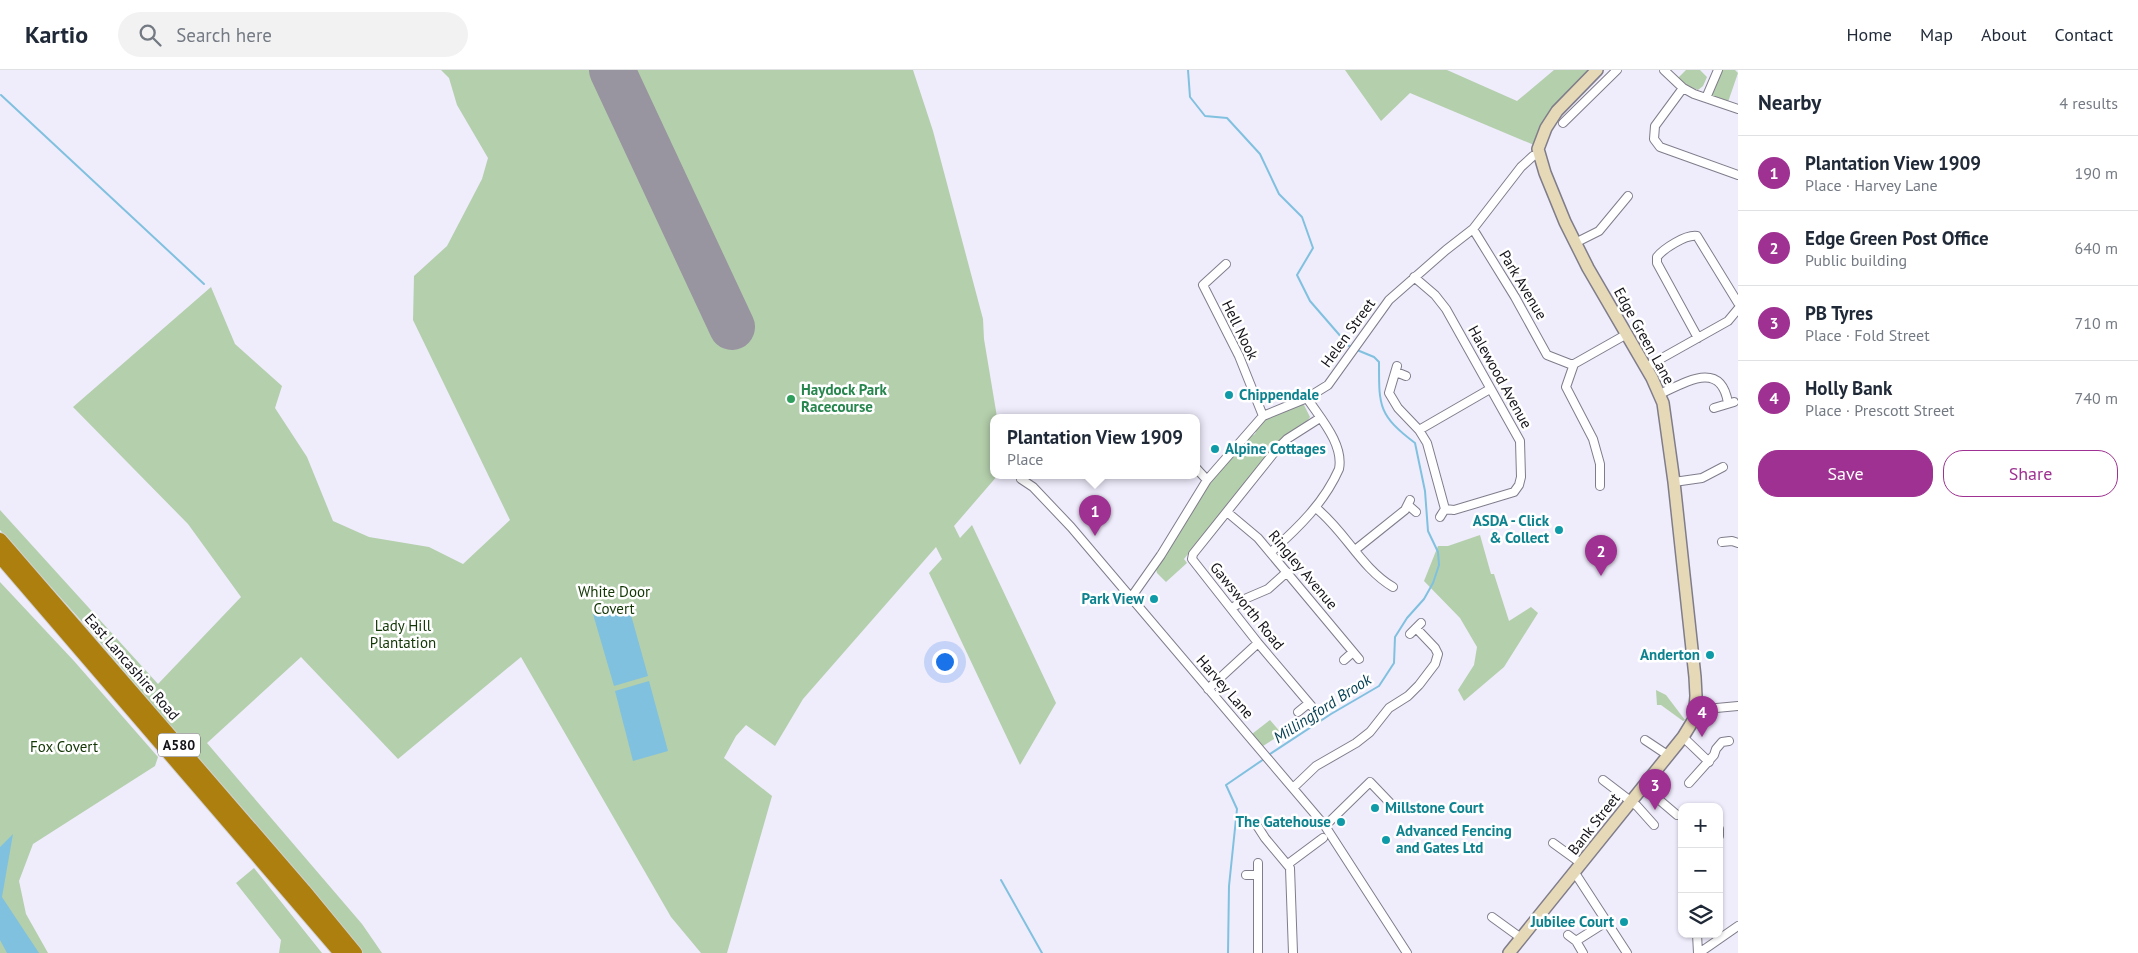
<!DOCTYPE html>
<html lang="en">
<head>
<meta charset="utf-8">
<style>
  body { margin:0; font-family:"PT Sans",sans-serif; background:#f2f2f3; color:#1f2937 }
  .controls { position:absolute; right:15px; bottom:15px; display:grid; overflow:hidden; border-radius:10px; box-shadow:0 1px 4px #0004 }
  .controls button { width:45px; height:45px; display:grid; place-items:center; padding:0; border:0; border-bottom:1px solid #e0e1e3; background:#fff; color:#1f2937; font:25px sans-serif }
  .you { position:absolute; left:944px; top:591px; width:18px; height:18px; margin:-12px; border:4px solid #fff; border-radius:50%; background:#1a73e8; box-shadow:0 0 0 8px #1a73e833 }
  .badge { display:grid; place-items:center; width:32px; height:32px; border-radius:50%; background:#9e3191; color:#fff; font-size:16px; font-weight:700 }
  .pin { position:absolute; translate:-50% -41px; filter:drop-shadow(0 1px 2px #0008) }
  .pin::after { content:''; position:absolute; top:26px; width:18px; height:15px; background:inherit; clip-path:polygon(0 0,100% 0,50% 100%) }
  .popup { position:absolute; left:990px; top:344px; width:210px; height:65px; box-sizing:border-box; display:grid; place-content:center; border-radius:10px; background:#fff; filter:drop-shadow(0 1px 4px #0005); font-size:16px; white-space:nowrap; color:#747a83 }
  .popup b { font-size:19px; color:#1f2937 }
  .popup::after { content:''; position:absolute; left:50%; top:100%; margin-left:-10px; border:10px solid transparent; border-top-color:#fff }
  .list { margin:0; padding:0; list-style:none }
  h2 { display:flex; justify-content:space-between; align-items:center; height:65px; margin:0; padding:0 20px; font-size:21px }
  h2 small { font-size:16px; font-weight:400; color:#747a83 }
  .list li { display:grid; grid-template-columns:32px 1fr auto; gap:15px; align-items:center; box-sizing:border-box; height:75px; padding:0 20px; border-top:1px solid #e0e1e3 }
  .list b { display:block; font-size:19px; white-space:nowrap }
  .list p { margin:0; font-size:16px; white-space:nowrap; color:#747a83 }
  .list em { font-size:16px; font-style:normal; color:#747a83 }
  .actions { display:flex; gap:10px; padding:15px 20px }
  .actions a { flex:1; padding:11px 0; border:1px solid #9e3191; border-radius:20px; text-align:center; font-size:18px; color:#9e3191 }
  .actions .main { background:#9e3191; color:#fff }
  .icon { flex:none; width:28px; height:28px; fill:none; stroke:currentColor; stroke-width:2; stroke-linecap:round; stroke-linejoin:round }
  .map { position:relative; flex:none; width:1738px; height:883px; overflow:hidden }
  header { display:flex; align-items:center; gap:30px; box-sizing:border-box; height:70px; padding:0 25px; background:#fff; border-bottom:1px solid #e0e1e3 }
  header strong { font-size:24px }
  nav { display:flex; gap:28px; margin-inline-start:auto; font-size:18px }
  .search { width:350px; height:45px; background:#f2f2f3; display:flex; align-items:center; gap:12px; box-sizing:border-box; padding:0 18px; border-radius:28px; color:#747a83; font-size:19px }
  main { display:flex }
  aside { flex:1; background:#fff }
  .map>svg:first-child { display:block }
  .green { fill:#b4cfac }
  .water { fill:#80c1df }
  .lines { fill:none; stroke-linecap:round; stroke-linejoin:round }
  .stream { stroke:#80c1df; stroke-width:2 }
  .runway { stroke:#9894a0; stroke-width:46 }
  .street-casing { stroke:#807d8b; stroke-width:10 }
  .secondary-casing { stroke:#807d8b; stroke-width:14 }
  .highway-casing { stroke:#d0d0d1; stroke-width:16 }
  .street { stroke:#fff; stroke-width:8 }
  .secondary { stroke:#e6d9b7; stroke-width:11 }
  .highway { stroke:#ac7f0e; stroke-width:14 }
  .culture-dot { fill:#0f9aa8; stroke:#fff; stroke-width:2 }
  .leisure-dot { fill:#2e9e5b; stroke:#fff; stroke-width:2 }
  .labels { text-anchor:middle; stroke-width:5; stroke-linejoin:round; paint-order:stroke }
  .shield { fill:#fff; stroke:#5b5a5e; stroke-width:1 }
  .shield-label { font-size:14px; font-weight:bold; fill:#151319 }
  .street-label { font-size:15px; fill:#151319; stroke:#fff }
  .leisure-label { font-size:15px; font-weight:bold; fill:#27864d; stroke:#fff; text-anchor:start }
  .culture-label { font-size:15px; font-weight:bold; fill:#0d838f; stroke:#fff; text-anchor:end }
  .park-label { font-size:15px; fill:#133705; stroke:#fff }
  .water-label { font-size:16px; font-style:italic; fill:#043f54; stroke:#fff }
</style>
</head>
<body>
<header>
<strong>Kartio</strong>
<div class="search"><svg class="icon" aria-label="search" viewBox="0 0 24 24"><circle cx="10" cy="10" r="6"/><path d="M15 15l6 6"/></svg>Search here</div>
<nav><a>Home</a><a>Map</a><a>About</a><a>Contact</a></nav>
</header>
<main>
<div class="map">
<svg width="1738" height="883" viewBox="0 0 1738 883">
  <rect width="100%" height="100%" fill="#efecfc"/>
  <path class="green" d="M 441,0 L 913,0 L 933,61 L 983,249 L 984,269 L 997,347 L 994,347 L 994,405 L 998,405 L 954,456 L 960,468 L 972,455 L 1056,633 L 1020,695 L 929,503 L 942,489 L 936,477 L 803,629 L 775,676 L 746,655 L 736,666 L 724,688 L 772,726 L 727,883 L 701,883 L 671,847 L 521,587 L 398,689 L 301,587 L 207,673 L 362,854 L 382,883 L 361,883 L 94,565 L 0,460 L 0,440 L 158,614 L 241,527 L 188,454 L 73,337 L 211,217 L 235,274 L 282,316 L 275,338 L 307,387 L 333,451 L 369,467 L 429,477 L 463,494 L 510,450 L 413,250 L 414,206 L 447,176 L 482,109 L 488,88 L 457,35 L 449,8 Z
    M 1345,0 L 1447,0 L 1517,31 L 1554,0 L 1592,0 L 1534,75 L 1410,23 L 1381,51 Z
    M 1686,0 L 1700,0 L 1707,7 L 1703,16 L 1698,20 L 1686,15 L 1678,8 Z
    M 1722,0 L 1735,0 L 1738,3 L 1728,32 L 1711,25 Z
    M 1301,334 L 1304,335 L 1310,347 L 1308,350 L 1273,378 L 1184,489 L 1187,493 L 1166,512 L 1157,503 L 1156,499 L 1209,410 L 1231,386 L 1243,378 L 1249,367 L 1255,364 C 1262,344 1283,341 1301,334 Z
    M 1480,465 L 1491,504 L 1494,504 L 1509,551 L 1531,537 L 1538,543 L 1504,597 L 1464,631 L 1458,620 L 1474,595 L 1477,577 L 1460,548 L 1424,511 L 1438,476 L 1448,476 Z
    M 0,512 L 74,591 L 158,687 L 155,696 L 33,774 L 19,811 L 26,844 L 48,883 L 0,883 Z
    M 1656,620 L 1666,625 L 1685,650 L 1683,651 L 1661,635 L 1657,635 Z
    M 1270,650 L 1282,664 L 1263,676 L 1252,664 Z
    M 254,798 L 322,883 L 279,883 L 281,870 L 236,813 Z"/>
  <path class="water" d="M 628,534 L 648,606 L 614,616 L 593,544 Z
    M 649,611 L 668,681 L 633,691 L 615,621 Z
    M 13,764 L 2,827 L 39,883 L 7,883 L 0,870 L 0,777 Z"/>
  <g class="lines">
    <path class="stream" d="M 1188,0 L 1190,27 L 1205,46 L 1227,48 L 1260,84 L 1279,124 L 1302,147 L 1313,178 L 1297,205 L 1310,231 L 1349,276 L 1352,277
      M 1,25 L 204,214
      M 1267,686 L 1331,644 L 1379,616 L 1394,593 L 1395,567 L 1407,548 L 1424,529 L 1433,513 L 1439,495 L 1438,482 L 1428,461 L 1425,421 L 1415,373 C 1378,345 1379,336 1379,292 L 1374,287 L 1357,280
      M 1001,810 L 1042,883
      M 1228,883 L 1229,816 L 1237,739 L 1226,715 L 1264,689"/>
    <path class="runway" d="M 612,0 L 732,257"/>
    <g class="street-casing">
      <path id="street" d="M 1664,0 L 1683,18 L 1694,24 L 1738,39
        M 1683,18 L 1655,56 L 1654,69 L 1660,77 L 1738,105
        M 1706,28 L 1718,0
        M 1563,53 L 1617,0
        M 1473,159 L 1515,227 L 1547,285 L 1570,294 L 1574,294
        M 1575,173 L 1599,161 L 1628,126
        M 1226,194 L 1203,215 L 1239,286 L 1263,346
        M 1414,207 L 1435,225 L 1446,239 L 1520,371 L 1521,407 L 1519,415 L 1514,422 L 1454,440 L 1445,439
        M 1698,268 L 1657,193 L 1657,187 C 1663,179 1686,164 1697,166 L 1738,233
        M 1397,296 L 1389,323 L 1398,338 L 1419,360 L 1427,373 L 1445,439 L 1440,447
        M 1646,297 L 1728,251 L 1738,239
        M 1396,302 L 1406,306
        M 1660,324 C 1686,312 1721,290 1728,333
        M 1714,338 L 1734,332
        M 1419,360 L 1490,319
        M 1196,398 L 1207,410
        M 1021,409 L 1033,417 L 1071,457 L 1325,756 L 1407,883
        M 1674,412 L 1702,408 L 1723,397
        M 1600,416 L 1600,394 L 1593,369 L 1566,317 L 1574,294 L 1627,264
        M 1408,435 L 1416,442
        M 1316,438 C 1345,461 1361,498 1393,517
        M 1227,442 L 1258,468 L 1359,589
        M 1722,472 L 1732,471 L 1738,473
        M 1355,480 L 1405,440 L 1410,430
        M 1271,482 C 1298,458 1324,433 1339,399 C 1344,374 1320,348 1307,328
        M 1130,529 L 1161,485 L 1207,410 L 1263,346 L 1307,328 L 1328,315 L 1389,230 L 1446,180 L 1473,159 L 1521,97 L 1533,86 L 1540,85
        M 1232,538 L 1247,528 L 1268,519 L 1287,502
        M 1410,564 L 1421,553
        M 1344,590 L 1353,582
        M 1208,619 L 1258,573
        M 1314,639 L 1258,573 L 1192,489 L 1193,484 L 1277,379 L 1287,369 L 1320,348
        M 1695,640 L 1738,636
        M 1298,642 L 1309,633
        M 1683,667 L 1709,692
        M 1645,670 L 1669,686
        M 1603,710 L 1637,736 L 1654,755
        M 1689,713 L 1714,685 L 1716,679 L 1722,672 L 1729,671
        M 1644,717 L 1677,745
        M 1293,718 L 1316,696 L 1356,673 L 1370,662 L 1389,638 L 1408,626 L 1419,615 L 1435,594 L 1438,584 L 1435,578 L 1416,558
        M 1256,754 L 1265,768 L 1290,798 L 1293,883
        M 1325,756 L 1370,712 L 1393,736
        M 1719,759 L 1719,766
        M 1553,773 L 1582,794
        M 1258,793 L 1258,883
        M 1288,794 L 1323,768
        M 1575,803 L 1627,883
        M 1246,805 L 1258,805
        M 1492,847 L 1521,868
        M 1697,864 L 1698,883
        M 1568,865 L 1576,871 L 1583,883
        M 1576,871 L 1606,852
        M 1699,883 L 1738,856"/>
    </g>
    <g class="secondary-casing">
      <path id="secondary" d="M 1509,883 L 1683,667 L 1694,649 L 1696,626 L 1695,607 L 1674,412 L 1663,333 L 1652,308 L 1588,198 L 1565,152 L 1545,103 L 1538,79 L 1546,58 L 1557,41 L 1597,0"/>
    </g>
    <g class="highway-casing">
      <path id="highway" d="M 0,470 L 304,821 L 355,883
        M 0,486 L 341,883"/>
    </g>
    <use href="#street" class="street"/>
    <use href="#secondary" class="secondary"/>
    <use href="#highway" class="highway"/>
  </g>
  <g class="culture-dot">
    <circle cx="1229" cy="325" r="5"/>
    <circle cx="1215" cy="379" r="5"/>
    <circle cx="1559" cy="460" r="5"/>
    <circle cx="1154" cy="529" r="5"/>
    <circle cx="1710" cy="585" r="5"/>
    <circle cx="1375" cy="738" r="5"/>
    <circle cx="1341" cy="752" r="5"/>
    <circle cx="1386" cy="770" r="5"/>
    <circle cx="1624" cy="852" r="5"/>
  </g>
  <circle class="leisure-dot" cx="791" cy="329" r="5"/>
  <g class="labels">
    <rect class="shield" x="158" y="663.5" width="42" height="23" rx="4"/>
    <g class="shield-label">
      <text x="179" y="680">A580</text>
    </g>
    <g class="street-label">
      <text transform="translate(1523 215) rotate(59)" y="5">Park Avenue</text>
      <text transform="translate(1240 260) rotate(64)" y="5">Hell Nook</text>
      <text transform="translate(1348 263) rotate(-54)" y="5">Helen Street</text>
      <text transform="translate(1644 266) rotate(61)" y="5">Edge Green Lane</text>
      <text transform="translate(1500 307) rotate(61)" y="5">Halewood Avenue</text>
      <text transform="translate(1303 500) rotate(50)" y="5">Ringley Avenue</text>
      <text transform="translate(1247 536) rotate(51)" y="5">Gawsworth Road</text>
      <text transform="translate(132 597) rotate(49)" y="5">East Lancashire Road</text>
      <text transform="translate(1225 617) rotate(49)" y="5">Harvey Lane</text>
      <text transform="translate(1594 754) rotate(-52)" y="5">Bank Street</text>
    </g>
    <g class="leisure-label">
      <text x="801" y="325">Haydock Park<tspan x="801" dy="17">Racecourse</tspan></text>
    </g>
    <g class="culture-label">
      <text x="1239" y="330" text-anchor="start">Chippendale</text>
      <text x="1225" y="384" text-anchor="start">Alpine Cottages</text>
      <text x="1549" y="456">ASDA - Click<tspan x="1549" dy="17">&amp; Collect</tspan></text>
      <text x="1144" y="534">Park View</text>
      <text x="1700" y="590">Anderton</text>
      <text x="1385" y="743" text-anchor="start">Millstone Court</text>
      <text x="1331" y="757">The Gatehouse</text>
      <text x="1396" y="766" text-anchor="start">Advanced Fencing<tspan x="1396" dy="17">and Gates Ltd</tspan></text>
      <text x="1614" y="857">Jubilee Court</text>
    </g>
    <g class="park-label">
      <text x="614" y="527">White Door<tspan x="614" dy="17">Covert</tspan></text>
      <text x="403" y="561">Lady Hill<tspan x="403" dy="17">Plantation</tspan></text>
      <text x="64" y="682">Fox Covert</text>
    </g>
    <g class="water-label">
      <text transform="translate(1322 638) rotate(-33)" y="6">Millingford Brook</text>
    </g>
  </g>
</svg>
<div class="controls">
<button>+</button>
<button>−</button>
<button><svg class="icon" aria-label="layers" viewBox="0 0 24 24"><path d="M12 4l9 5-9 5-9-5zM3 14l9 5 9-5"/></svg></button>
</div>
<div class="you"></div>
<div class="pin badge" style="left:1095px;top:466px">1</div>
<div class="popup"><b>Plantation View 1909</b>Place</div>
<div class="pin badge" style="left:1601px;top:506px">2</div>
<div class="pin badge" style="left:1655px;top:740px">3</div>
<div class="pin badge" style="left:1702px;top:667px">4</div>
</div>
<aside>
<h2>Nearby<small>4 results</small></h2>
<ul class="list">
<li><span class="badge">1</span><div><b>Plantation View 1909</b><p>Place · Harvey Lane</p></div><em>190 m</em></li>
<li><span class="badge">2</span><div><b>Edge Green Post Office</b><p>Public building</p></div><em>640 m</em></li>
<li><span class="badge">3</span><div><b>PB Tyres</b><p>Place · Fold Street</p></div><em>710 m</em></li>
<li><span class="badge">4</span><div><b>Holly Bank</b><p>Place · Prescott Street</p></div><em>740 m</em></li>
</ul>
<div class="actions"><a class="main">Save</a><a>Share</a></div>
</aside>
</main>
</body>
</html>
